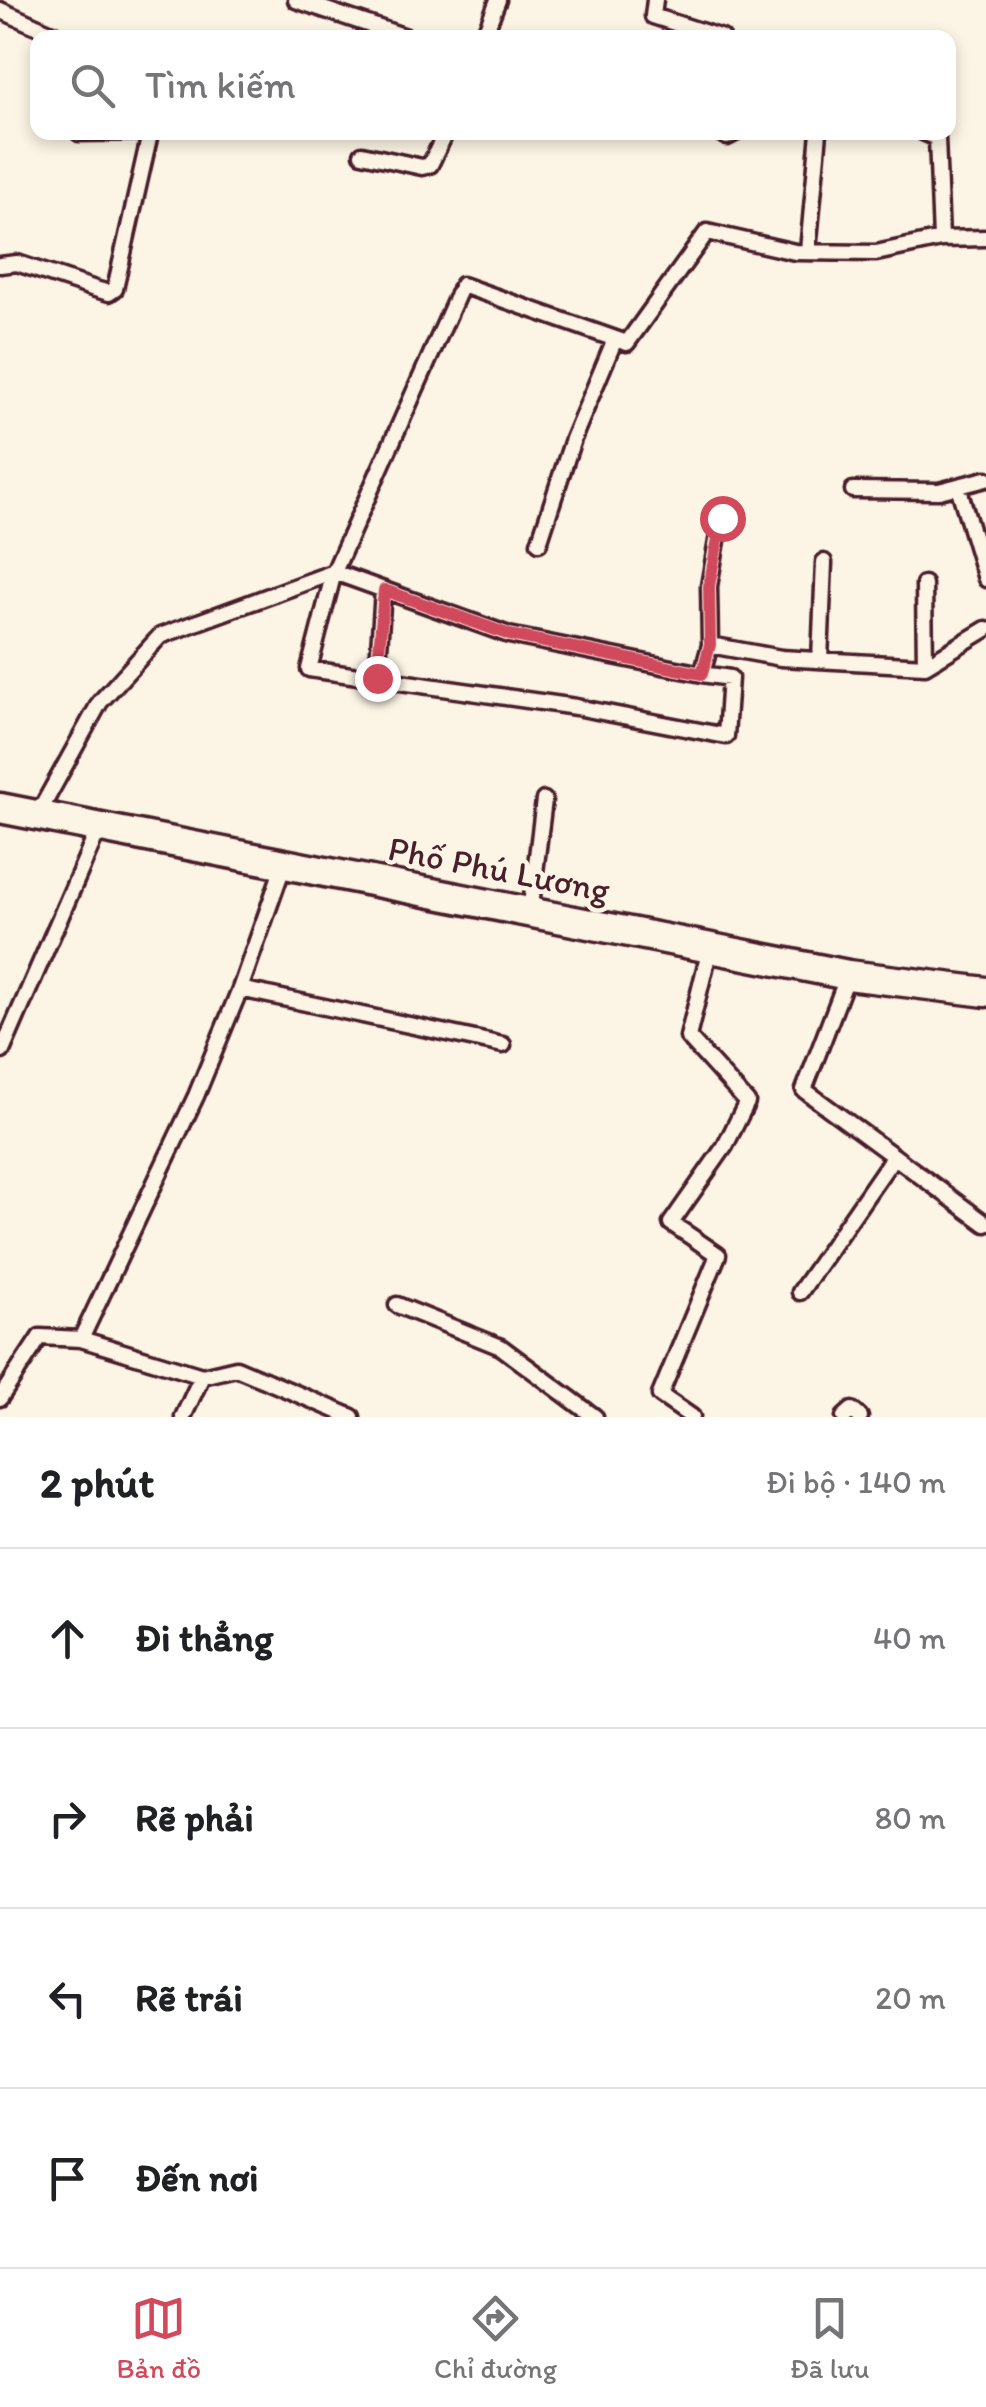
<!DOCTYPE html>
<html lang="vi">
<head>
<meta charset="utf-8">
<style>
  body { margin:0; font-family:Itim,sans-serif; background:#f2f2f2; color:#202124 }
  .stop { position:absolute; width:30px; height:30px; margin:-22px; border:8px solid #d1495b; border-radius:50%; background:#fff }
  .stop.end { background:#d1495b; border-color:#fff; box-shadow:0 2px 10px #0008 }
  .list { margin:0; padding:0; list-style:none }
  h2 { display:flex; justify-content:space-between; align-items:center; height:130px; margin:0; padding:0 40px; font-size:42px }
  h2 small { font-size:32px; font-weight:400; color:#757577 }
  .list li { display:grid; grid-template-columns:65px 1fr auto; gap:30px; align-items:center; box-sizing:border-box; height:180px; padding:0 40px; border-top:2px solid #e0e0e0 }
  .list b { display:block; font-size:38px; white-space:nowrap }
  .list em { font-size:32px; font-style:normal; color:#757577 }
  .icon { flex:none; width:55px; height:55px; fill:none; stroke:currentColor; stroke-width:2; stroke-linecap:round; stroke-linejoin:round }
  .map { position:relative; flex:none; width:986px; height:1417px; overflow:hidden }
  .search { position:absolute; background:#fff; box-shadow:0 5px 15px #0003; left:30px; right:30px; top:30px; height:110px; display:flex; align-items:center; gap:25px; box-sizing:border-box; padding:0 35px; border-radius:20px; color:#757577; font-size:38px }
  .sheet { height:850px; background:#fff }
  nav { display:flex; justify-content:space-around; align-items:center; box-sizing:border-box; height:140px; border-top:2px solid #e0e0e0; background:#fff; font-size:28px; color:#757577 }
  nav a { display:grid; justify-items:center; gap:5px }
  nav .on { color:#d1495b }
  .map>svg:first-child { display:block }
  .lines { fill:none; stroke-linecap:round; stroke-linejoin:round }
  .lane-casing { stroke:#4a1f2b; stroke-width:21 }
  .street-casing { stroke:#4a1f2b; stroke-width:35 }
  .lane { stroke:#fcf5e5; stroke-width:14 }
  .street { stroke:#fcf5e5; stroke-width:28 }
  .route { stroke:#d1495b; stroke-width:12 }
  .labels { text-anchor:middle; stroke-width:9; stroke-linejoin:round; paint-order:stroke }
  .street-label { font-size:35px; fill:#4a1f2b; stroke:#fcf5e5 }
</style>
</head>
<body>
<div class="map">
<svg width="986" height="1417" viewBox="0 0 986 1417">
  <rect width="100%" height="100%" fill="#fcf5e5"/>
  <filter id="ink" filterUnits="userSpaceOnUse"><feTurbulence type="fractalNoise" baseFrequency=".01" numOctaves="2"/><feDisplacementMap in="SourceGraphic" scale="20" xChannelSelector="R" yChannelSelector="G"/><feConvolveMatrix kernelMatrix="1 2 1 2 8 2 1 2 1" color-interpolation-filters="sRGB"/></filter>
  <g filter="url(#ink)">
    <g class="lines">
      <g class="lane-casing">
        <path id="lane" d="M 296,0 L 409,38
          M 655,0 L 653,16 L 722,38
          M 0,10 L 63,38
          M 483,38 L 498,0
          M 719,132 L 727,137 L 737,132
          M 923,132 L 937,138 L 941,239
          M 79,133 L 150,132
          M 362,154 L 422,167 L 430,165 L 446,132
          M 808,251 L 819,132
          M 0,265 L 17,263 L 95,289 L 109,293 L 115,289 L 150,134
          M 958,486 L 986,579
          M 853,490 L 939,491 L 986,479
          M 721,518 L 709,586 L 710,645 L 781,658 L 925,666 L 986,629
          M 539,543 L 573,439 L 615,339
          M 924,584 L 925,666
          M 820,660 L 824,562
          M 702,674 L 730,678 L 726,736 L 576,707 L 309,669 L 334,572 L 462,285 L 627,343 L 707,232 L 795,252 L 876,253 L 941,239 L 986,238
          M 377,679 L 383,590
          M 37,816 L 100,702 L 160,636 L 334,572 L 509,635 L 702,674 L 710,645
          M 530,913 L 544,800
          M 848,975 L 804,1090 L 986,1224
          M 240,989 L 503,1045
          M 2,1051 L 99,828
          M 800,1292 L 894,1156
          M 397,1305 L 501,1347 L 595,1417
          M 81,1339 L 202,1376 L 183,1417
          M 202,1376 L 236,1368 L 352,1417
          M 0,1398 L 40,1337 L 81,1339 L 196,1096 L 240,989 L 284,864
          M 692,1417 L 660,1395 L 718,1255 L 671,1223 L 725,1146 L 747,1102 L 688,1037 L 710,948
          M 844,1417 L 852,1410 L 860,1417"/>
      </g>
      <g class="street-casing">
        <path id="street" d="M 0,808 L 848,975 L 986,992"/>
      </g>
      <use href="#lane" class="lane"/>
      <use href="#street" class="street"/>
    </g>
  </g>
  <g class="lines" filter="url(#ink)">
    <path class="route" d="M 377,678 L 384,590 L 510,635 L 702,674 L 710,645 L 709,586 L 722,518"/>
  </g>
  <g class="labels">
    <g class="street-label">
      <text transform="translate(499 869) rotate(11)" y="12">Phố Phú Lương</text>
    </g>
  </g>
</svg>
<div class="stop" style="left:722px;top:518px"></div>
<div class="stop end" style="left:377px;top:678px"></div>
<div class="search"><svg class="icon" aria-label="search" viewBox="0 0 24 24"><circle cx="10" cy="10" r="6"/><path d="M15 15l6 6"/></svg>Tìm kiếm</div>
</div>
<section class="sheet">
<h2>2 phút<small>Đi bộ · 140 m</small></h2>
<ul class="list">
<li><svg class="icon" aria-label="ahead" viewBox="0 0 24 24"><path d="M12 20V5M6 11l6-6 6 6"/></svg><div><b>Đi thẳng</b></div><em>40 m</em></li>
<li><svg class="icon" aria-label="right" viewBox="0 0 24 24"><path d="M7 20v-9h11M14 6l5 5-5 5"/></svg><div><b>Rẽ phải</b></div><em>80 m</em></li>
<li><svg class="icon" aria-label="left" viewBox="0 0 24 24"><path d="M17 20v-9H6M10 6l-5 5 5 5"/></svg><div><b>Rẽ trái</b></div><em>20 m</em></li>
<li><svg class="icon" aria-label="arrive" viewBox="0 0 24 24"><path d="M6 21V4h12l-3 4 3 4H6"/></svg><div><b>Đến nơi</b></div></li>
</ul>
</section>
<nav>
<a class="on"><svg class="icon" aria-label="map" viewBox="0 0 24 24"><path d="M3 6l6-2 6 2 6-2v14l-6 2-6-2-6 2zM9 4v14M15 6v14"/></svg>Bản đồ</a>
<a><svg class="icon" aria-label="directions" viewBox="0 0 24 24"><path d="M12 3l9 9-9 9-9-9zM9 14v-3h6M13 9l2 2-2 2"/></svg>Chỉ đường</a>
<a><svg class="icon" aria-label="saved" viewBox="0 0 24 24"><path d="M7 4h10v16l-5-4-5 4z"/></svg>Đã lưu</a>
</nav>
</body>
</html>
